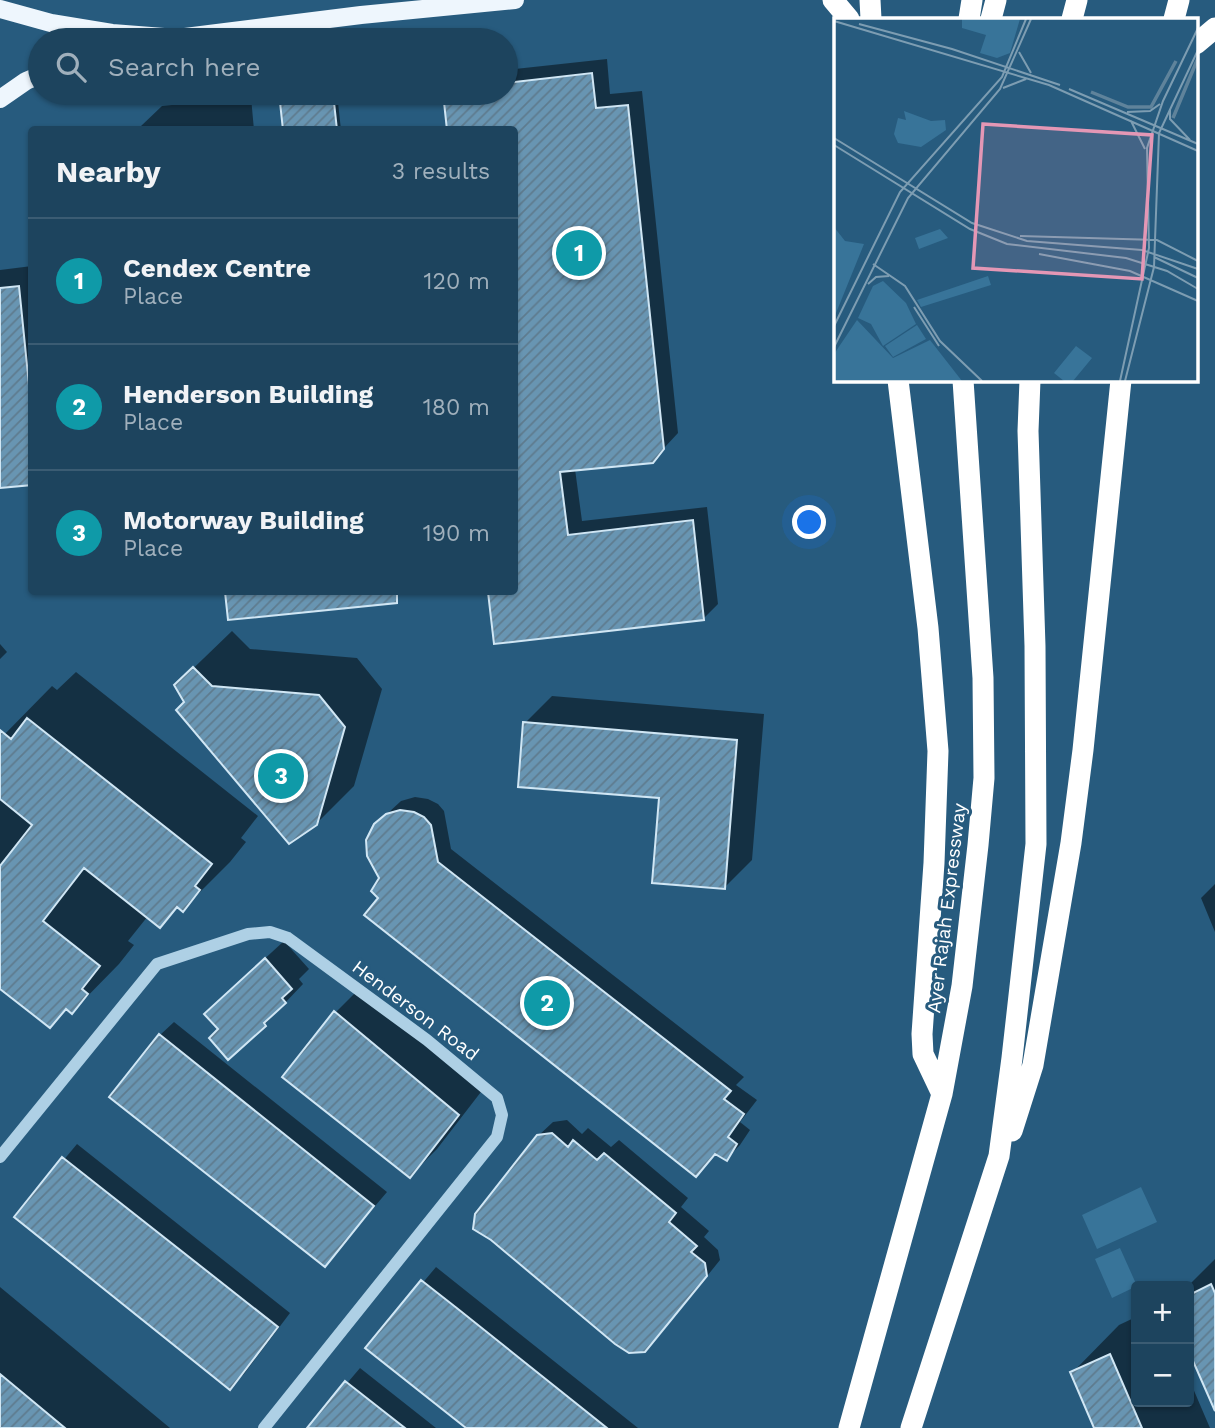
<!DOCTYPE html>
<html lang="en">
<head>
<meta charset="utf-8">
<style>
  body { margin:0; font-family:"Work Sans",sans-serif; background:#254b64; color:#f1f3f6 }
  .controls { position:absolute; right:21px; bottom:21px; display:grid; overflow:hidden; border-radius:7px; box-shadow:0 2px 5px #0004 }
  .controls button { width:63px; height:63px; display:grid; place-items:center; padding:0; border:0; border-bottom:2px solid #3b5c73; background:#1d445e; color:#f1f3f6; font:35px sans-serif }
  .you { position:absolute; left:810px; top:523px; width:24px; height:24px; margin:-18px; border:5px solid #fff; border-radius:50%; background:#1a73e8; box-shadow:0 0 0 10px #1a73e833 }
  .badge { display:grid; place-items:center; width:46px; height:46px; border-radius:50%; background:#edb674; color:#fff; font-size:23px; font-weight:700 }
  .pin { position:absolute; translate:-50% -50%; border:4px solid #fff; box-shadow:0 2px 7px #0006 }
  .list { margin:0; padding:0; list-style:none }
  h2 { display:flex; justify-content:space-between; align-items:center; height:91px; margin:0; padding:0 28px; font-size:30px }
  h2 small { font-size:23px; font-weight:400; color:#a0b0bc }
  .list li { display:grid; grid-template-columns:46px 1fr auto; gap:21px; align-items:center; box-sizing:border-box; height:126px; padding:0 28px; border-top:2px solid #3b5c73 }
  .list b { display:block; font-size:26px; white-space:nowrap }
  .list p { margin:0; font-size:23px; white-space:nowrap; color:#a0b0bc }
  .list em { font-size:23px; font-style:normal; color:#a0b0bc }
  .icon { flex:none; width:38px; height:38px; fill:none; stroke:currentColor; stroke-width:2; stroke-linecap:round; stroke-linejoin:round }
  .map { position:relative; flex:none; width:1215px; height:1428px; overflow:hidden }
  .search { position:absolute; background:#1d445e; box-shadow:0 2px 5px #0004; left:28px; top:28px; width:490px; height:77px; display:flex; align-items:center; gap:18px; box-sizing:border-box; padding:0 24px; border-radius:38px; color:#a0b0bc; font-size:26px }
  .panel { position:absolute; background:#1d445e; box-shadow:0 2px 5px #0004; left:28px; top:126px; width:490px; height:469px; border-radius:7px }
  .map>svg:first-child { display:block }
  .park { fill:#387499 }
  .shadow { fill:#0007 }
  .building { fill:url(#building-hatch); stroke:#d0e6f4; stroke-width:2 }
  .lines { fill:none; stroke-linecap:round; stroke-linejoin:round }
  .minor { stroke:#aed0e5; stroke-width:12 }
  .major { stroke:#eef6fd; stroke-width:18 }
  .highway { stroke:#fff; stroke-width:21 }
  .labels { text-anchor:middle; stroke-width:6; stroke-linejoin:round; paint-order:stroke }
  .street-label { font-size:19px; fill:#fff; stroke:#275b7e }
  .inset-river { fill:none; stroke:#5f839b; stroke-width:3.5 }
  .inset-road { fill:none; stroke:#7d9db2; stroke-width:2 }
  .view { fill:#e497b5; fill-opacity:0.15; stroke:#e497b5; stroke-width:3.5 }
  .inset-edge { fill:none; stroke:#fff; stroke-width:3.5 }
</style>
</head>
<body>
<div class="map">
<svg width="1215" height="1428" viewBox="0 0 1215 1428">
  <defs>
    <pattern id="building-hatch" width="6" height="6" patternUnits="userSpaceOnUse" patternTransform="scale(1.75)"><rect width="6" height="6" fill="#6895b2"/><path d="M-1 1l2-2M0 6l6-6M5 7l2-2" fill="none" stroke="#5e7b8e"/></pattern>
  </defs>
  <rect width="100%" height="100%" fill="#275b7e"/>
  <path class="park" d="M 1141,1187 L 1157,1222 L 1097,1249 L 1082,1215 Z
    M 1120,1248 L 1137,1286 L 1112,1298 L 1095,1259 Z"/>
  <path class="shadow" d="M 607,59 L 610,94 L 642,91 L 678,433 L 652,461 L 575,469 L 582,521 L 707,507 L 718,604 L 703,619 L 495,642 L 490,592 L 514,592 L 514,130 L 446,102 L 454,93 L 506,93 L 506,70 Z
    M 281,93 L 337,93 L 341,130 L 285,130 Z
    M 251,97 L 254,130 L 107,130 L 141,126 L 162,106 Z
    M 32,266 L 32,483 L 0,487 L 0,270 Z
    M 226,592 L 385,592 L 373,604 L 229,618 Z
    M 232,631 L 250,649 L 357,658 L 382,689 L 354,786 L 316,824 L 176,685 Z
    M 0,644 L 7,652 L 0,659 Z
    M 76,672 L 258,816 L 241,838 L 246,842 L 230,862 L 183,909 L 179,906 L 160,926 L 148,916 L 128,941 L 134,945 L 119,964 L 72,1012 L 68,1008 L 50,1026 L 0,987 L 0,739 L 52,686 L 57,690 Z
    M 552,696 L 764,714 L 752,860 L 725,887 L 661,797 L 525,723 Z
    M 415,797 L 428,799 L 438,804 L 444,811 L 451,849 L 744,1077 L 736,1085 L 757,1100 L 740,1122 L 750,1130 L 740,1145 L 726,1159 L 716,1153 L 696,1175 L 381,898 L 381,878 L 375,825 L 401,801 Z
    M 1215,884 L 1215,932 L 1201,898 Z
    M 284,941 L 309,969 L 299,979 L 303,984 L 265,1024 L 229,1058 L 221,1029 L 225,995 Z
    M 362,986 L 484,1088 L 437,1149 L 410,1176 L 335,1013 Z
    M 174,1022 L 387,1192 L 325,1265 L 160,1035 Z
    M 567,1120 L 582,1134 L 588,1128 L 611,1147 L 619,1140 L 688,1198 L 681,1207 L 709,1231 L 704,1237 L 718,1250 L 720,1260 L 659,1336 L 644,1351 L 538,1136 L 553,1122 Z
    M 77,1144 L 290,1313 L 244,1374 L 230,1387 L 17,1216 Z
    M 1215,1259 L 1215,1407 L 1189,1348 L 1188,1286 Z
    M 436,1267 L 638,1428 L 469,1428 L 368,1348 Z
    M 0,1287 L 170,1428 L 0,1428 Z
    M 1136,1317 L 1136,1402 L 1189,1402 L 1189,1379 L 1210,1428 L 1096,1428 L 1072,1373 L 1119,1325 Z
    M 360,1368 L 436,1428 L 309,1428 Z"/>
  <path class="building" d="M 592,73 L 596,108 L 628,105 L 664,449 L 653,463 L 560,472 L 568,535 L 693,520 L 704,620 L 494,644 L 488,592 L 514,592 L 514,130 L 447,130 L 444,102 L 451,93 L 506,93 L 506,83 Z
    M 279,93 L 333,93 L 337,130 L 283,130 Z
    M 19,286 L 29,385 L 32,385 L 32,485 L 0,488 L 0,288 Z
    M 225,592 L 397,592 L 397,603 L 228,620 Z
    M 193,667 L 212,686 L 319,695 L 345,727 L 317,825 L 289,844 L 176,710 L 184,702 L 174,685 Z
    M 27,718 L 212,864 L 195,886 L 200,890 L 183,912 L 177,907 L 160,928 L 84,868 L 43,921 L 100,966 L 82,989 L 88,994 L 72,1014 L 66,1009 L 50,1028 L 0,989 L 0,866 L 32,825 L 0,799 L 0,730 L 11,739 Z
    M 523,722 L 737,740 L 725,889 L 652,883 L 659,798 L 518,787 Z
    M 400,810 L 414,812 L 424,817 L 431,825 L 438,862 L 731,1091 L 724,1099 L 744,1114 L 728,1137 L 737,1144 L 727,1161 L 715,1154 L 696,1177 L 364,915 L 378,898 L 371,891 L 379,878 L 367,856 L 366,840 L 374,824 L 386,814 Z
    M 265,958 L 292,989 L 282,998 L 286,1003 L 264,1023 L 266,1026 L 228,1060 L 209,1038 L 218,1029 L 204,1014 Z
    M 334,1011 L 459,1115 L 410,1178 L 282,1077 Z
    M 159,1034 L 374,1206 L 325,1267 L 109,1097 Z
    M 552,1133 L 568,1147 L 573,1140 L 597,1160 L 604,1153 L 676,1213 L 669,1222 L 697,1246 L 691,1252 L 705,1263 L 707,1276 L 645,1352 L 629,1353 L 615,1344 L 491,1240 L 473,1229 L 475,1214 L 537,1135 Z
    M 62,1157 L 278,1327 L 230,1390 L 14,1217 Z
    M 421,1280 L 458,1309 L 607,1428 L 466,1428 L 365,1348 Z
    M 1211,1284 L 1215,1293 L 1215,1411 L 1189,1352 L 1189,1295 Z
    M 1110,1354 L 1142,1428 L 1094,1428 L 1070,1372 Z
    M 0,1374 L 65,1428 L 0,1428 Z
    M 345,1381 L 382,1410 L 405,1428 L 307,1428 Z"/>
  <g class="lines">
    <path class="minor" d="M 0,1157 L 157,964 L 248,934 L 270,932 L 288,938 L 427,1040 L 497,1098 L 502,1115 L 497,1137 L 264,1428"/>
    <path class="major" d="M 0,9 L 51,23 L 112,33 L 177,38 L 361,15 L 515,0
      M 0,99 L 26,81 L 40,75"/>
    <path class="highway" d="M 833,0 L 849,19
      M 870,0 L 871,19
      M 969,19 L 972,0
      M 991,19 L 996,0
      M 1072,19 L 1077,0
      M 1174,19 L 1179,0
      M 1196,44 L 1215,28
      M 898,380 L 928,628 L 938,751 L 934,863 L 922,1034 L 923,1054 L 942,1094
      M 1012,1131 L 1033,1065 L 1071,843 L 1083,750 L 1121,380
      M 849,1428 L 942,1094 L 962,986 L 978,845 L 984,778 L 983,678 L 963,380
      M 911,1428 L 999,1156 L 1012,1058 L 1036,844 L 1035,646 L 1028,431 L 1030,380"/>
  </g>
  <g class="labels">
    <g class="street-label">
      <text transform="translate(946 908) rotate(-83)" y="7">Ayer Rajah Expressway</text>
      <text transform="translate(416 1010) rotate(37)" y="7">Henderson Road</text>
    </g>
  </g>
  <g transform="translate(834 18)">
    <rect width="364" height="364" fill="#275b7e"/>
    <path d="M 106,211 L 114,220 L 85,231 L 81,220 ZM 83,307 L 92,321 L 59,339 L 51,328 Z" fill="#387499"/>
    <path d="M 128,1 L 186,1 L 176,35 L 163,40 L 146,35 L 152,17 L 128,10 ZM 70,93 L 97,103 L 111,102 L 112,112 L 87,129 L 64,125 L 60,116 L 64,100 L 72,102 ZM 0,209 L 11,223 L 30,226 L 0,300 ZM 154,258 L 157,267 L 87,289 L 83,282 ZM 49,263 L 72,285 L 82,306 L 49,328 L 37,306 L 24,300 L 39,268 ZM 23,302 L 59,340 L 96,322 L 128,363 L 0,363 L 0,336 ZM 242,328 L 258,340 L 239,363 L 230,363 L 220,355 Z" fill="#387499"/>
    <path class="inset-river" d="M 257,74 L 294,89 L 317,89 L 342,43M 339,100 L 364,40"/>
    <path class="inset-road" d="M 0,3 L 215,67 L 364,133M 25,6 L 118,31 L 226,67M 185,34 L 197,55M 169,70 L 192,61M 235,71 L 364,126M 336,91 L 336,101 L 356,122M 293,94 L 316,93 L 326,86M 297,103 L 311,131M 0,120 L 138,205 L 193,223 L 308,232 L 364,251M 0,127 L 136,211 L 173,226 L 292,240 L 333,253 L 364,271M 186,218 L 323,222 L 364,243M 205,236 L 296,253 L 364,283M 320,239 L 364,260M 39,246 L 71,268 L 106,323 L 148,363M 34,266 L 42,259 L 55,258M 80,289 L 105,328M 0,308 L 66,174 L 168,59 L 192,1M 0,329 L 74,180 L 166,71 L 197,1M 286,363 L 315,230 L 313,130 L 329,83 L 364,10M 291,363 L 320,249 L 325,115 L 364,32"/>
    <path class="view" d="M 149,106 L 318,117 L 308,261 L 139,250 Z"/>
    <rect width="364" height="364" class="inset-edge"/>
  </g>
</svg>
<div class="controls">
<button>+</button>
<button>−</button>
</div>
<div class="you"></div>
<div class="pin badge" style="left:579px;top:253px;background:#0f9aa8">1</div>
<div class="pin badge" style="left:547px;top:1003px;background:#0f9aa8">2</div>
<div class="pin badge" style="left:281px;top:776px;background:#0f9aa8">3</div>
<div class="search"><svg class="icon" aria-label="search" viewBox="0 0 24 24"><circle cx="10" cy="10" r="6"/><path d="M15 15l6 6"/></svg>Search here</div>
<section class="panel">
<h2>Nearby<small>3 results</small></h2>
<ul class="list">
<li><span class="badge" style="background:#0f9aa8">1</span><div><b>Cendex Centre</b><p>Place</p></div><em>120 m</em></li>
<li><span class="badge" style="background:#0f9aa8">2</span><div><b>Henderson Building</b><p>Place</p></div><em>180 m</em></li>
<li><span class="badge" style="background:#0f9aa8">3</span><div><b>Motorway Building</b><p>Place</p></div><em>190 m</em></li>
</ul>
</section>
</div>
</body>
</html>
